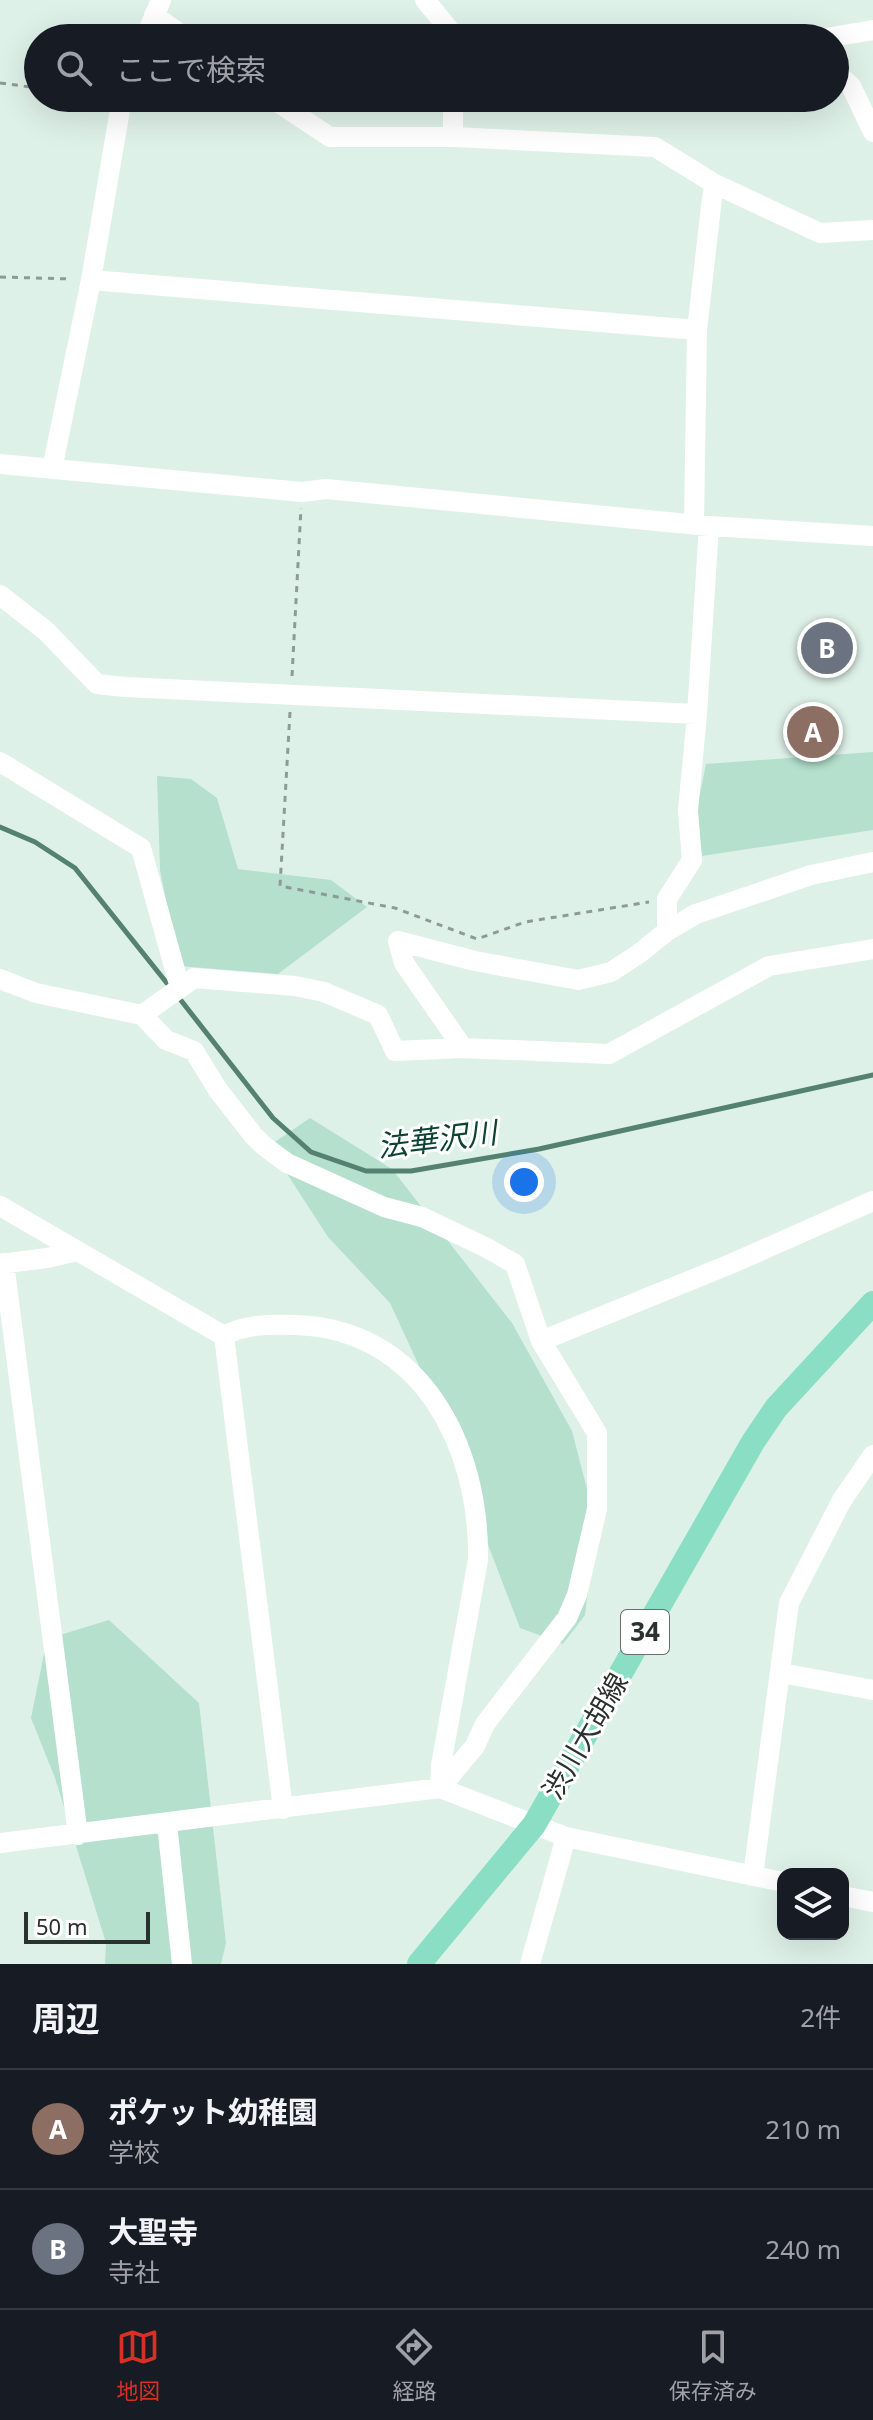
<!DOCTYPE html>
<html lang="ja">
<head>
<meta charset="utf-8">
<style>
  body { margin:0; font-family:"Noto Sans","Noto Sans JP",sans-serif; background:#242831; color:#f1f3f6 }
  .controls { position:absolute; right:24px; bottom:24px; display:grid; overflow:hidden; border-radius:16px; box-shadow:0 8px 32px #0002 }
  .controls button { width:72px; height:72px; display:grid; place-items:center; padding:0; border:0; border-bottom:2px solid #363941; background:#171b24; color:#f1f3f6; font:40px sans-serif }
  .scale { position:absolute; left:24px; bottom:20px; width:126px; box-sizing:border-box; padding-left:8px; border:4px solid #2a312e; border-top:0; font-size:22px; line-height:28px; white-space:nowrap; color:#2a312e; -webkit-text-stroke:6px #fff; paint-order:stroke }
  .you { position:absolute; left:524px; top:1182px; width:28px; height:28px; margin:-20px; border:6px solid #fff; border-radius:50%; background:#1a73e8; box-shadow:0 0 0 12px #1a73e833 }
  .badge { display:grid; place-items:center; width:52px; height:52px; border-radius:50%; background:#d93025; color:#fff; font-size:26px; font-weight:700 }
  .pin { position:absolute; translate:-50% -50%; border:4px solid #fff; box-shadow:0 2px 8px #0006 }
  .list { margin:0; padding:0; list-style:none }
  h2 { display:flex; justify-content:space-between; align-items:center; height:104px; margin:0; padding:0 32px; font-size:34px }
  h2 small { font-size:26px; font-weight:400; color:#9ea1a6 }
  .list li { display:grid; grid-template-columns:52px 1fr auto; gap:24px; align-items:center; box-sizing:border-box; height:120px; padding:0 32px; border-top:2px solid #363941 }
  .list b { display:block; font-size:30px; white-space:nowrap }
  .list p { margin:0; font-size:26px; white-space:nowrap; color:#9ea1a6 }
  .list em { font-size:26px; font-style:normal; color:#9ea1a6 }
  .icon { flex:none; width:44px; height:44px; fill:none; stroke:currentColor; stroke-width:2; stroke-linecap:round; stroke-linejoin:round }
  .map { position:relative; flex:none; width:873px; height:1964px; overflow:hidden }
  .search { position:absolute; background:#171b24; box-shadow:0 8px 32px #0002; left:24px; right:24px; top:24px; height:88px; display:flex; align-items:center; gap:20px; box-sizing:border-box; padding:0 28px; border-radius:44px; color:#9ea1a6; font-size:30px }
  .sheet { height:344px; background:#171b24 }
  nav { display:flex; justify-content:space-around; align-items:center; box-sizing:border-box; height:112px; border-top:2px solid #363941; background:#171b24; font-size:22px; color:#9ea1a6 }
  nav a { display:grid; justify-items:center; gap:4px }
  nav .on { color:#d93025 }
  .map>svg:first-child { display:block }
  .green { fill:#b4e0cd }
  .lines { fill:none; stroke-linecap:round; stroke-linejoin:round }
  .stream { stroke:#558270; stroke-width:5 }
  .building { fill:#91d0b7 }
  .path { stroke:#8e9b95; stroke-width:3; stroke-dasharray:6 6; stroke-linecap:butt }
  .minor { stroke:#fff; stroke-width:20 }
  .major { stroke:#89dec4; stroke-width:24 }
  .labels { text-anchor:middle; stroke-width:6; stroke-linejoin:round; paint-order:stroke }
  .shield { fill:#fff; stroke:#6a6f6d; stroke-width:2 }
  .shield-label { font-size:26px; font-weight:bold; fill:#2a312e }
  .street-label { font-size:28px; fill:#2a312e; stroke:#fff }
  .water-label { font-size:30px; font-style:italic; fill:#0d4332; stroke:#fff }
</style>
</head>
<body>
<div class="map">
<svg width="873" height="1964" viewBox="0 0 873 1964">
  <rect width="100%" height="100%" fill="#def1e8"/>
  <path class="green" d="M 873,752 L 873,830 L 702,856 L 697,808 L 706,764 Z
    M 157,776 L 191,779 L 217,798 L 238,869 L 331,880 L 367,907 L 278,974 L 179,966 L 160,870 Z
    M 310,1118 L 392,1169 L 512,1323 L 572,1431 L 596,1524 L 585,1615 L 563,1644 L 520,1628 L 421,1370 L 390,1303 L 328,1237 L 269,1146 Z
    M 109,1620 L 199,1703 L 226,1943 L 221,1964 L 105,1964 L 106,1943 L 55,1778 L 31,1718 L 47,1639 Z"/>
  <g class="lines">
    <path class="stream" d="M 0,827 L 35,842 L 75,868 L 170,987
      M 176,994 L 273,1118 L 311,1152 L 366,1171 L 411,1171 L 539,1149 L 873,1075"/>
  </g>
  <path class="building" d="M 841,630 L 842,665 L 814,666 L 812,631 Z"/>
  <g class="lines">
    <path class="path" d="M 0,83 L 38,88
      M 0,277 L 71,279
      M 292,676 L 301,508
      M 290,712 L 280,886 L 395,908 L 477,939 L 525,922 L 649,902"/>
    <path class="minor" d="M 425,0 L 453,34 L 453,38
      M 154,15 L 186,38
      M 145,38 L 161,0
      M 826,38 L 873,30
      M 835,72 L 851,86 L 873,132
      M 271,98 L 330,137 L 453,137 L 655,147 L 715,184 L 820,233 L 873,230
      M 453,98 L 453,137
      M 91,280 L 697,330
      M 0,464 L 302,492 L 326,489 L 709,526 L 873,536
      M 52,469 L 91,280 L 122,98
      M 694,524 L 697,330 L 712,198 L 715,184
      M 0,595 L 46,631 L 97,684 L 125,687 L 697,714
      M 0,762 L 141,848 L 180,988
      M 667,931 L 667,899 L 692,860 L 688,811 L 697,714 L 709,526
      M 0,979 L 36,993 L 142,1015 L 166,1040 L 194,1051 L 218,1090 L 253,1135 L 264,1146 L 287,1163 L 384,1207 L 422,1217 L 487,1248 L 515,1264 L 541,1341 L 597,1433 L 597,1509 L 577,1595 L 567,1618 L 485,1724 L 475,1746 L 440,1788
      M 142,1015 L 194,978 L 295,986 L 324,992 L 378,1015 L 395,1051 L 463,1048 L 609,1054 L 769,966 L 873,949
      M 463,1048 L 404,963 L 398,941 L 475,961 L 578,980 L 611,972 L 640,953 L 667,931 L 696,914 L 811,875 L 873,862
      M 0,1206 L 224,1336
      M 4,1263 L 78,1835
      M 0,1264 L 47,1258 L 77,1251
      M 224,1336 C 244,1324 273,1324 296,1325 C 422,1329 480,1447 478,1560 L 441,1765 L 440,1788
      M 224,1336 L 283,1809
      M 541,1341 L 733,1263 L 873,1201
      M 781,1673 L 873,1690
      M 167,1824 L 182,1964
      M 0,1843 L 440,1788 L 566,1837 L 783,1882
      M 753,1876 L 789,1603 L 842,1500 L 873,1455
      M 843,1896 L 873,1902
      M 530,1964 L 566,1837"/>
    <path class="major" d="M 419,1964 L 534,1825 L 753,1442 L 776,1408 L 873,1303"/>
  </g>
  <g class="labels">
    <rect class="shield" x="621" y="1610" width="48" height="44" rx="6"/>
    <g class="shield-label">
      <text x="645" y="1641">34</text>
    </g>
    <g class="street-label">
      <text transform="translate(585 1736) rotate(-60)" y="10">渋川大胡線</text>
    </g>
    <g class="water-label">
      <text transform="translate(437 1140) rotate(-7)" y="10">法華沢川</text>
    </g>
  </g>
</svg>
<div class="controls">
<button><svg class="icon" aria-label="layers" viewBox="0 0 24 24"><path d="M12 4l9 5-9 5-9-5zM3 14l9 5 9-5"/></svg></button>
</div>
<div class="scale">50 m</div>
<div class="you"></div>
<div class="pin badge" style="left:813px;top:732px;background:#8d6e63">A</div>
<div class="pin badge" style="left:827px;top:648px;background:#6b7280">B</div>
<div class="search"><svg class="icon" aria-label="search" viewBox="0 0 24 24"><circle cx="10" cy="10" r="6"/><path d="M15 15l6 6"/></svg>ここで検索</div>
</div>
<section class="sheet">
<h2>周辺<small>2件</small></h2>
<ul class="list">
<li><span class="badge" style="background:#8d6e63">A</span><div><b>ポケット幼稚園</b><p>学校</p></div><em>210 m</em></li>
<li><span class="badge" style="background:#6b7280">B</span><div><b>大聖寺</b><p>寺社</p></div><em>240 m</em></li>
</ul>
</section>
<nav>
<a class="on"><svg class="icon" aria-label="map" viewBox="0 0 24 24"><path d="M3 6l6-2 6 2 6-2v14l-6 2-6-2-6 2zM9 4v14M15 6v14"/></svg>地図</a>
<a><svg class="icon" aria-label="directions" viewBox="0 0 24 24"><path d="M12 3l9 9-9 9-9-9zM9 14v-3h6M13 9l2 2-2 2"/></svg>経路</a>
<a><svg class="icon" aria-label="saved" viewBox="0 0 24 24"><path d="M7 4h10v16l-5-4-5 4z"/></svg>保存済み</a>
</nav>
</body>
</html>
